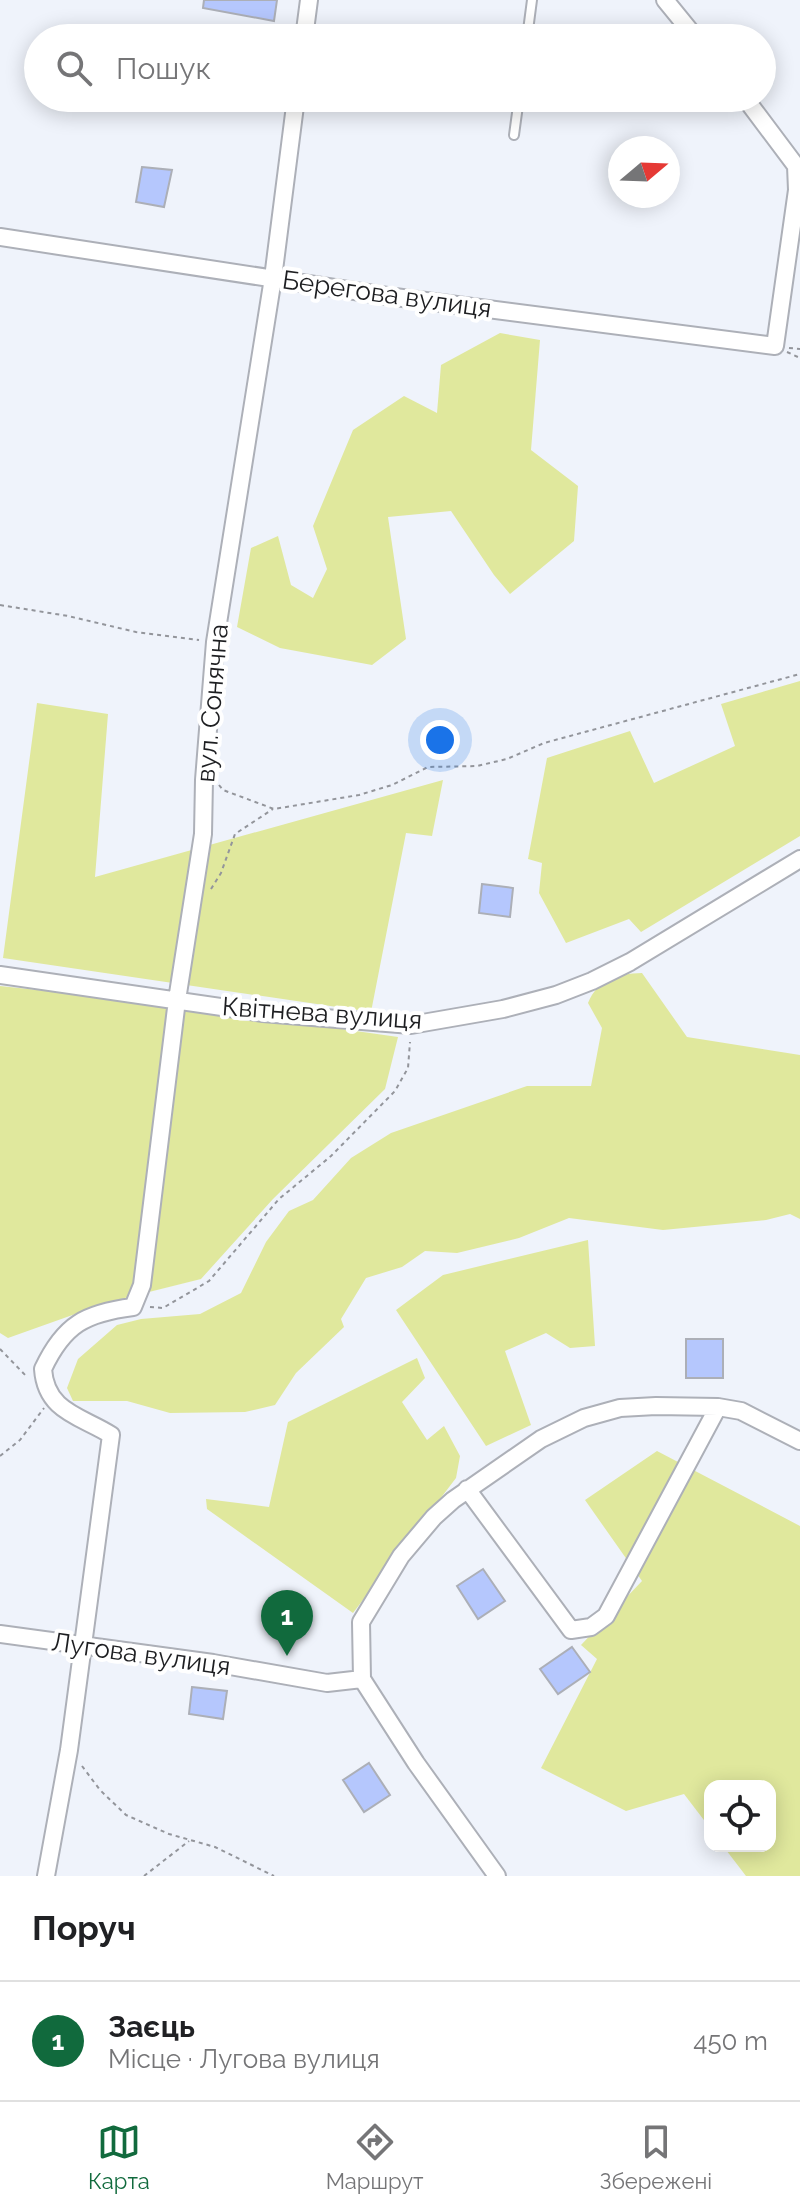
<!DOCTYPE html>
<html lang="uk">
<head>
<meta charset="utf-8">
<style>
  body { margin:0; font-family:Raleway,sans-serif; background:#f2f2f2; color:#202124 }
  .controls { position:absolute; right:24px; bottom:24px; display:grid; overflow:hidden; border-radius:16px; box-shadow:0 4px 20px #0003 }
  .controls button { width:72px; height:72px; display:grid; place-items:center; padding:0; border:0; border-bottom:2px solid #e0e0e0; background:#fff; color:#202124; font:40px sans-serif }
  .compass { position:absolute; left:608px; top:136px; width:72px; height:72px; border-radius:50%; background:#fff; box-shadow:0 4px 20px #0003; rotate:71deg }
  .you { position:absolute; left:440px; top:740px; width:28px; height:28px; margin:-20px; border:6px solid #fff; border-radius:50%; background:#1a73e8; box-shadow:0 0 0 12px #1a73e833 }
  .badge { display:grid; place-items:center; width:52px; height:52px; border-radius:50%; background:#116a3d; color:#fff; font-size:26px; font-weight:700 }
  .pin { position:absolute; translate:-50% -66px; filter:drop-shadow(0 2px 4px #0008) }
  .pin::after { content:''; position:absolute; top:42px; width:28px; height:24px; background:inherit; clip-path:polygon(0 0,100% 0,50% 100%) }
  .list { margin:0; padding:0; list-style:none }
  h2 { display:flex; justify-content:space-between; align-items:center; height:104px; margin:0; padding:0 32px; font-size:34px }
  h2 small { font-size:26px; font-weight:400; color:#757577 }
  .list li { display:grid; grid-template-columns:52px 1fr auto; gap:24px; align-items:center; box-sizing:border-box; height:120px; padding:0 32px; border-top:2px solid #e0e0e0 }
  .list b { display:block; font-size:30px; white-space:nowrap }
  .list p { margin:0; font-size:26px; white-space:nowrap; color:#757577 }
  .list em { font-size:26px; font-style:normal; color:#757577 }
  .icon { flex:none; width:44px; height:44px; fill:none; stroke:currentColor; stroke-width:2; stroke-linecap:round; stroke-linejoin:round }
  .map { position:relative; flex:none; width:800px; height:1876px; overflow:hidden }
  .search { position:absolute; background:#fff; box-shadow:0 4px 20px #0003; left:24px; right:24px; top:24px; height:88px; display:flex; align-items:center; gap:20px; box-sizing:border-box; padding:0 28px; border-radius:44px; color:#757577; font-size:30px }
  .sheet { height:224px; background:#fff }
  nav { display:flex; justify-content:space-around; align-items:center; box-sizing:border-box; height:112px; border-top:2px solid #e0e0e0; background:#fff; font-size:22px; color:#757577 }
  nav a { display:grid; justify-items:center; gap:4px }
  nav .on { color:#116a3d }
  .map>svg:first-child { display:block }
  .green { fill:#e0e89d }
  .building { fill:#b5c7fd; stroke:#acafb7; stroke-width:2 }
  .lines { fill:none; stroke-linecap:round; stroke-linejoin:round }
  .service-casing { stroke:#adb0b8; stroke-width:12 }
  .minor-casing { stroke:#adb0b8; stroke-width:20 }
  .path { stroke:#93959b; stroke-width:2; stroke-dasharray:4 4; stroke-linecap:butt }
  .service { stroke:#fff; stroke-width:8 }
  .minor { stroke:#fff; stroke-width:16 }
  .labels { text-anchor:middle; stroke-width:8; stroke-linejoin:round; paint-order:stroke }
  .street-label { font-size:26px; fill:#1d1e21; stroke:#fff }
</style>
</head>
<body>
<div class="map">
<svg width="800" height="1876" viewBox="0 0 800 1876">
  <rect width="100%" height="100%" fill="#eff3fb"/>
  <path class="green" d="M 500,333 L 540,340 L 531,450 L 578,486 L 574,541 L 510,594 L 494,575 L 451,511 L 388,517 L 406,639 L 372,665 L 280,648 L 237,627 L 251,548 L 278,536 L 291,585 L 313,598 L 327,569 L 313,526 L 353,430 L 404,396 L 437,413 L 441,365 Z
    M 800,681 L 800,836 L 641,932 L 629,919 L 566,943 L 539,893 L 542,863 L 528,859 L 547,758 L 630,731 L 654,783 L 735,746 L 721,704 Z
    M 37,703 L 108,714 L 95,877 L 443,780 L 432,836 L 406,833 L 371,1012 L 3,958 Z
    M 642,973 L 687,1037 L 800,1055 L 800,1219 L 790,1214 L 766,1220 L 663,1230 L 569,1218 L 519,1238 L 457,1253 L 425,1251 L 402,1267 L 366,1278 L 341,1319 L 344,1327 L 296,1373 L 275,1405 L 245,1412 L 170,1413 L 127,1401 L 73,1401 L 67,1388 L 78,1359 L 117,1325 L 141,1319 L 200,1314 L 241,1293 L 266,1242 L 289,1211 L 313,1200 L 351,1158 L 391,1133 L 527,1086 L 591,1086 L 602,1028 L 588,1003 C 598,979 617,974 642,973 Z
    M 0,986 L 160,1003 L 398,1037 L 385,1089 L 273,1199 L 201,1279 L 109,1302 L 8,1338 L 0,1333 Z
    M 588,1240 L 595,1346 L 570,1348 L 546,1333 L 505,1351 L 531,1425 L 486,1446 L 396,1310 L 443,1275 Z
    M 417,1358 L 425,1378 L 402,1402 L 427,1440 L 444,1426 L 460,1456 L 456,1478 L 353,1613 L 207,1509 L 206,1499 L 269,1507 L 288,1422 Z
    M 657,1451 L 800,1526 L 800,1876 L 746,1876 L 723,1846 L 770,1846 L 770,1786 L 710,1786 L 710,1828 L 684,1794 L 626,1811 L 541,1768 L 597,1659 L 581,1645 L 642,1581 L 585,1500 Z"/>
  <path class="building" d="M 204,0 L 277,0 L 274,21 L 203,8 Z
    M 142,167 L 172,170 L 164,207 L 136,202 Z
    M 482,884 L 513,888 L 510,917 L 479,913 Z
    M 686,1339 L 723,1339 L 723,1378 L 686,1378 Z
    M 483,1569 L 505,1601 L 478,1619 L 457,1586 Z
    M 572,1647 L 590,1672 L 558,1694 L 540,1669 Z
    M 192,1687 L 227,1691 L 223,1719 L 189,1714 Z
    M 369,1763 L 390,1795 L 364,1812 L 343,1780 Z"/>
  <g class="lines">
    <g class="service-casing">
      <path id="service" d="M 527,38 L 532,0
        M 514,135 L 519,98"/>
    </g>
    <g class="minor-casing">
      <path id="minor" d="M 665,0 L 696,38
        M 304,38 L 309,0
        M 0,237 L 387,296 L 775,346 L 797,190 L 796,166 L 745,98
        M 0,975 L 263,1013 L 411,1025 L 503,1009 L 556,995 L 592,981 L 630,962 L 800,859
        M 467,1489 L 571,1630 L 591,1627 L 606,1616 L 718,1407
        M 0,1634 L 213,1663 L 327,1683 L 362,1679
        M 362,1679 L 361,1622 L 401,1556 L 434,1517 L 453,1500 L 541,1439 L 584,1418 L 620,1408 L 656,1406 L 718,1407 L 741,1411 L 800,1441
        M 362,1679 L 416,1763 L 497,1876
        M 46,1876 L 69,1750 L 111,1435 C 81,1416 46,1412 43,1369 C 64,1324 86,1313 133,1307 L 142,1285 L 177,1000 L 203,834 L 204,780 L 215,642 L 273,278 L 296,98"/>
    </g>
    <path class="path" d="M 789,348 L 800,349
      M 787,352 L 800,358
      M 0,605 L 68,616 L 136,632 L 199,640
      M 219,785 L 223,790 L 274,809 L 359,795 L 392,785 L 428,767 L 477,766 L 507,759 L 544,743 L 800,674
      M 211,889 L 221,873 L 235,834 L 273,809
      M 150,1307 L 163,1308 L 209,1281 L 279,1199 L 331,1156 L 395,1091 L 408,1068 L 410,1042
      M 0,1349 L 27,1377
      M 0,1456 L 20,1440 L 44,1408
      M 82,1766 L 100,1790 L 126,1815 L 169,1834 L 215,1847 L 274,1876
      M 144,1876 L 189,1841"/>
    <use href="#service" class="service"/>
    <use href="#minor" class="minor"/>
  </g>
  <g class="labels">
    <g class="street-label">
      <text transform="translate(387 294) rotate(8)" y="9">Берегова вулиця</text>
      <text transform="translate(212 703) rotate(-85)" y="9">вул. Сонячна</text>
      <text transform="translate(322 1013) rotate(4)" y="9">Квітнева вулиця</text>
      <text transform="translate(141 1654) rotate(8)" y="9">Лугова вулиця</text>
    </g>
  </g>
</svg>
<div class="controls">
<button><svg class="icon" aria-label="locate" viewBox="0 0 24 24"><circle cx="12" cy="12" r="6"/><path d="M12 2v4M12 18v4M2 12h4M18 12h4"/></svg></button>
</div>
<svg class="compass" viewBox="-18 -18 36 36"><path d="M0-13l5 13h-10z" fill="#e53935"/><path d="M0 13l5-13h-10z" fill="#757577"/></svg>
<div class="you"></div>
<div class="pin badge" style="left:287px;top:1656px">1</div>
<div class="search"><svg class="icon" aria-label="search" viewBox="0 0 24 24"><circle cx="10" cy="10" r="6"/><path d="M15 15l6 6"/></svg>Пошук</div>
</div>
<section class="sheet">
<h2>Поруч<small></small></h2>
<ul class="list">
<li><span class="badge">1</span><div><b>Заєць</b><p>Місце · Лугова вулиця</p></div><em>450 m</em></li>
</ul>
</section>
<nav>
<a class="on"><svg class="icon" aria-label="map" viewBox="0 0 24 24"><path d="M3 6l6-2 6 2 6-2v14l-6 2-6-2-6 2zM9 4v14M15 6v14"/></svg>Карта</a>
<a><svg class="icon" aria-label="directions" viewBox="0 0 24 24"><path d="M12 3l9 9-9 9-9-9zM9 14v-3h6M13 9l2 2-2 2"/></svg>Маршрут</a>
<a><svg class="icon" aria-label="saved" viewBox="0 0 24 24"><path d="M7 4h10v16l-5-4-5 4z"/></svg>Збережені</a>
</nav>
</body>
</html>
